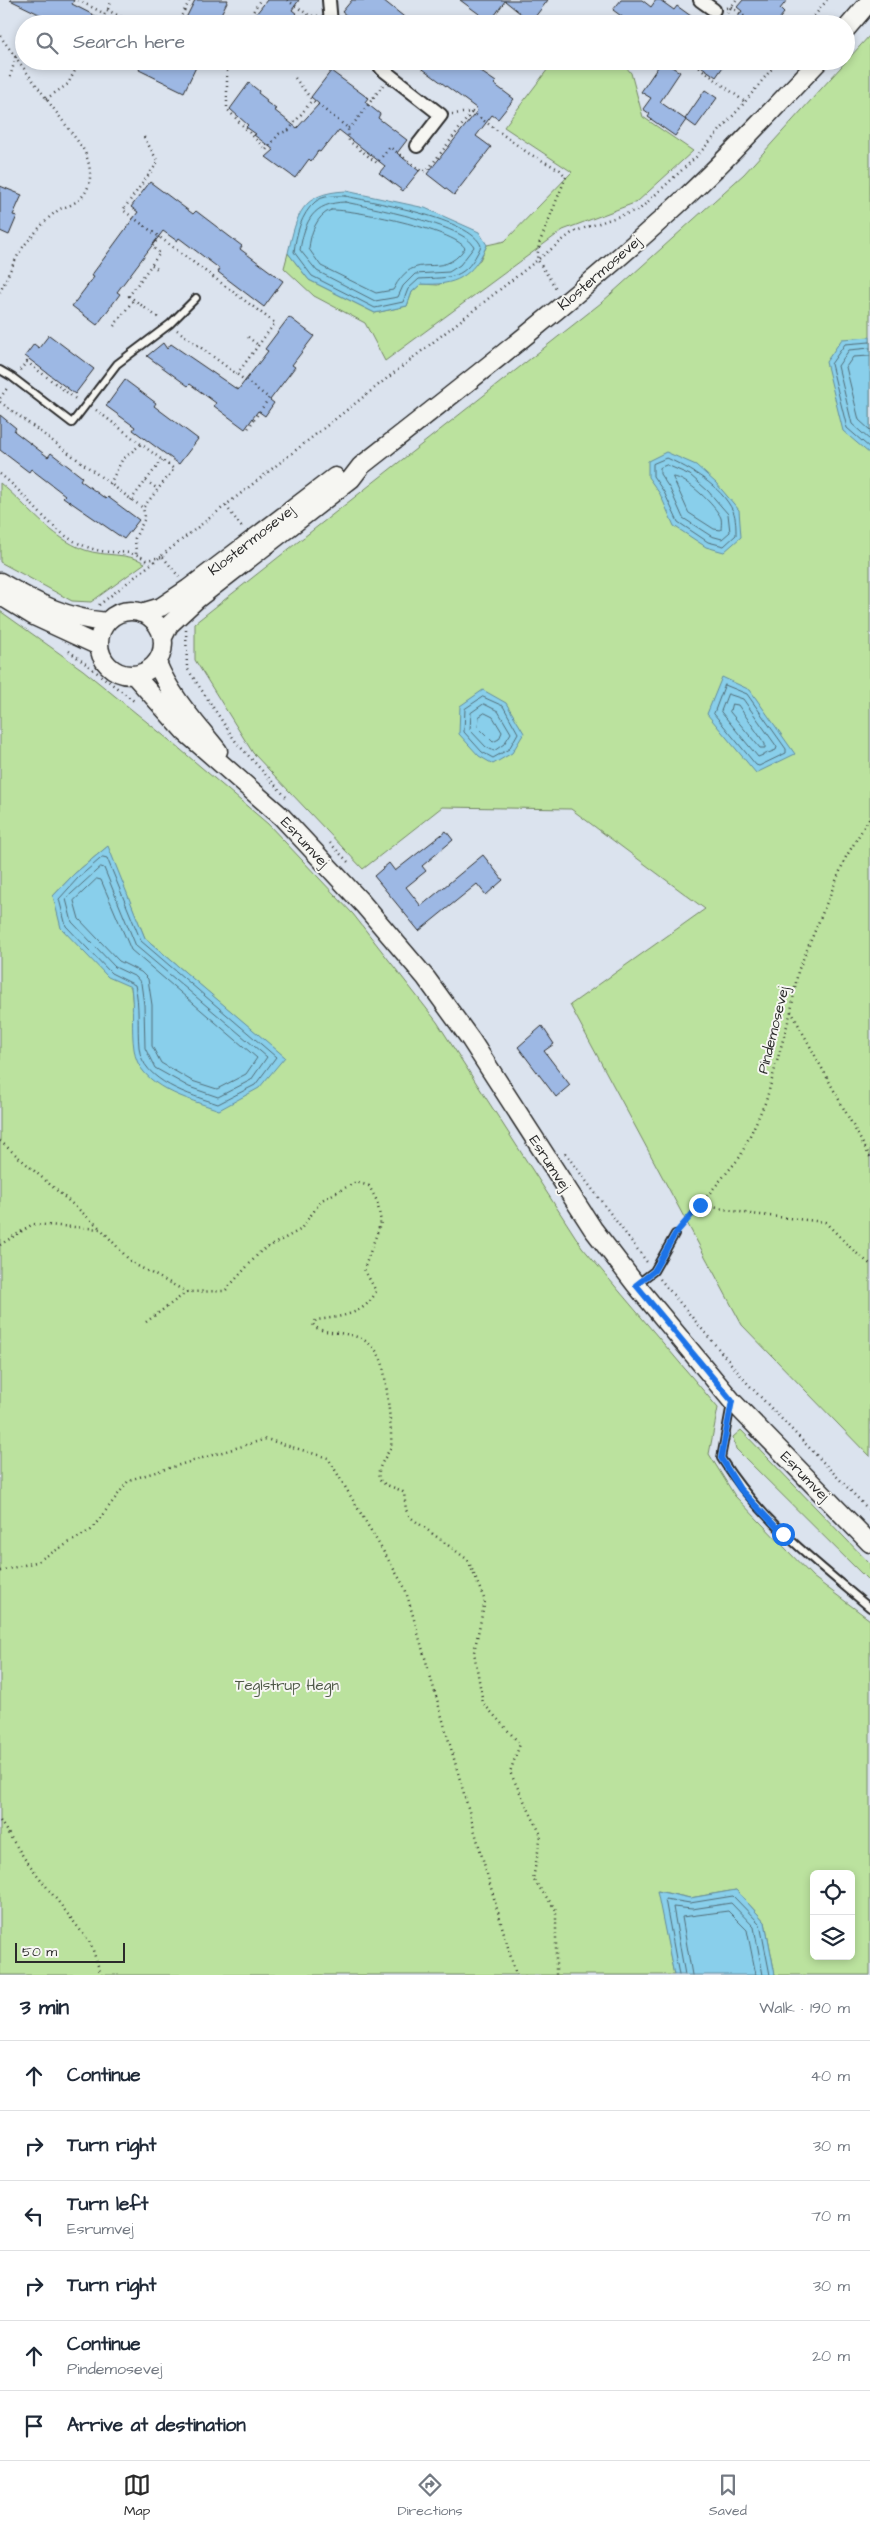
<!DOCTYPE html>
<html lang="en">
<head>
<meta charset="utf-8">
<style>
  body { margin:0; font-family:"Architects Daughter",sans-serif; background:#f2f2f3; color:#1f2937 }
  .controls { position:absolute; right:15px; bottom:15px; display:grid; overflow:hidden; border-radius:8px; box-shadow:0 2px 8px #0003 }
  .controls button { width:45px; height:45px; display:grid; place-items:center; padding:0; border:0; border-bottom:1px solid #e0e1e3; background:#fff; color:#1f2937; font:25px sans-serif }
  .scale { position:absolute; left:15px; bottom:12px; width:110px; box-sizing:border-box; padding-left:5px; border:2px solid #2b2b2b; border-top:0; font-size:14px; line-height:18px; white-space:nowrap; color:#2b2b2b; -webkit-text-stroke:4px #f6f6f2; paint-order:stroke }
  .stop { position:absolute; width:15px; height:15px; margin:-11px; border:4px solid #1a73e8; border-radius:50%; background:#fff }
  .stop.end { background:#1a73e8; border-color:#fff; box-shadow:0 1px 5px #0008 }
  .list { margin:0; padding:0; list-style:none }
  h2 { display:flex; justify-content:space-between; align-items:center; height:65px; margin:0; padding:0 20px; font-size:21px }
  h2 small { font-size:16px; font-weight:400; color:#747a83 }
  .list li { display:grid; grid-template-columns:32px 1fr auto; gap:15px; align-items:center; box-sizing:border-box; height:70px; padding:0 20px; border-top:1px solid #e0e1e3 }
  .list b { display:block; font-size:19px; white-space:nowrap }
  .list p { margin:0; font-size:16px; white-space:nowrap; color:#747a83 }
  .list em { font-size:16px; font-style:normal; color:#747a83 }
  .icon { flex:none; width:28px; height:28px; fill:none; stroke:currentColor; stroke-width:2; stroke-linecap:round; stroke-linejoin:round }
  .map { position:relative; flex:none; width:870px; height:1975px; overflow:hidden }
  .search { position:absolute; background:#fff; box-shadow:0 2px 8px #0003; left:15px; right:15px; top:15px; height:55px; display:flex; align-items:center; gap:12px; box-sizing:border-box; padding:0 18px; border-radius:28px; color:#747a83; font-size:19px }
  .sheet { height:485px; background:#fff }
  nav { display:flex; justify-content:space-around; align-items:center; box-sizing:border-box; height:70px; border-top:1px solid #e0e1e3; background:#fff; font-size:14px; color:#747a83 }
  nav a { display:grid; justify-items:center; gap:2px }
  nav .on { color:#2b2b2b }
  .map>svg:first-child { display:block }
  .green { fill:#bbe29e; stroke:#738664; fill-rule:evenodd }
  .water { fill:#89cfeb; stroke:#638d9e }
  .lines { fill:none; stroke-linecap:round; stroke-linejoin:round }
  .shore { stroke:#516d78; stroke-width:1 }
  .building { fill:#9db8e4; stroke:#2b2b2b }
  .service-casing { stroke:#2b2b2b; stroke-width:10 }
  .minor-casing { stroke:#2b2b2b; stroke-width:16 }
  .secondary-casing { stroke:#2b2b2b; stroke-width:21 }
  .path { stroke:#2b2b2b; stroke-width:2.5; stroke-dasharray:1 4; stroke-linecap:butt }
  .service { stroke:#f6f6f2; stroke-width:6 }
  .minor { stroke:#f6f6f2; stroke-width:12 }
  .secondary { stroke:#f6f6f2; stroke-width:18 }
  .route { stroke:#1a73e8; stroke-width:6 }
  .labels { text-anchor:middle; stroke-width:4; stroke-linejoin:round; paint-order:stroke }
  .street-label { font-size:15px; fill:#2b2b2b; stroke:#f6f6f2 }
  .park-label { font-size:15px; fill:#4f5948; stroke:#f6f6f2 }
</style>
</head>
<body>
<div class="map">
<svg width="870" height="1975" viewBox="0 0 870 1975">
  <rect width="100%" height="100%" fill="#dbe3ee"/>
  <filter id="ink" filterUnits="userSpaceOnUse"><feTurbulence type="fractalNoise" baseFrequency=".02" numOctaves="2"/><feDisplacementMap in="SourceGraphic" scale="10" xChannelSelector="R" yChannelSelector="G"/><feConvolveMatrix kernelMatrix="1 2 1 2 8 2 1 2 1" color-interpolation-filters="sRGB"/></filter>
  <g filter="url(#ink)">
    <path class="green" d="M 870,35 L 870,1457 L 742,1325 L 570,1005 L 705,909 L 571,809 L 442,807 L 363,869 L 253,753 L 195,660 L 195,623 L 601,303 L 744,174 Z
      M 554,61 L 621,61 L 631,73 L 643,117 L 693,151 L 637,202 L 563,230 L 385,361 L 365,323 L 314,296 L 284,268 L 288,253 L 309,280 L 375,313 L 407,306 L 412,292 L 421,284 L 438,285 L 480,260 L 487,245 L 505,241 L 572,172 L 504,127 Z
      M 0,483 C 27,505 51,538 85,550 C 105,557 127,552 145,563 L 91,602 L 72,601 L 0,562 Z
      M 0,611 L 83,670 L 174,744 L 268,824 L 353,914 L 437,1022 L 582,1247 L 718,1408 L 709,1454 L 735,1496 L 813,1577 L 870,1620 L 870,1975 L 775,1975 L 765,1922 L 736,1890 L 690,1898 L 658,1891 L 674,1975 L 0,1975 ZM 107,847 L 145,938 L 284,1057 L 133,1006 L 131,987 L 53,896 L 74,874 ZM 814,1874 L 851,1874 L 851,1956 L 814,1956 Z
      M 741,1430 L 870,1564 L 870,1582 L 736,1449 L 733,1437 Z"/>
    <path class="water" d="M 346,191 L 425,208 L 479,232 L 487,245 C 472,277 456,286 421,284 L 412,292 L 407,306 L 375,313 L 309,280 L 288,253 C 297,214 301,193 346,191 Z
      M 870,337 L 870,454 L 843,431 L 826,362 L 842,339 Z
      M 666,452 L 696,465 L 716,483 L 739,510 L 741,537 L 724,552 L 706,547 L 674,526 L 660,494 L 648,477 L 648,461 Z
      M 722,677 L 750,690 L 795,754 L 756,773 L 707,714 Z
      M 483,690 L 506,703 L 524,733 L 512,753 L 493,764 L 479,756 L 459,734 L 460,706 Z
      M 108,846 L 145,938 L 285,1057 L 259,1088 L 219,1110 C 189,1099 138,1087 134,1049 C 131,1029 134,1008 131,987 L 108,977 L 61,928 L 53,896 L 74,874 Z
      M 736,1890 L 765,1922 L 775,1975 L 674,1975 L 657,1891 L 690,1898 Z"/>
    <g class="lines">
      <path class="shore" d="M 345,196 C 373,202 472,219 481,246 C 465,281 452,277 419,279 L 408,289 L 403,302 L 375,308 L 312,276 L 294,252 C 296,235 301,214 315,202 C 323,195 336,196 345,196 Z
        M 345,202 C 368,207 466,225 474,247 L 460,265 L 449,272 L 415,274 L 403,286 L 398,297 L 375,301 L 317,271 L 300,250 C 305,220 313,203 345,202 Z
        M 331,210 C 353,209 454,230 465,248 C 440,284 416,245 393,290 L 376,293 L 321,266 L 309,249 C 310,235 316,215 331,210 Z
        M 870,342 L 845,344 L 831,364 L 847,428 L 870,448
        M 870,348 L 849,350 L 838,366 L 852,424 L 870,440
        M 870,356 L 853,357 L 846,367 L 859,420 L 870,430
        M 667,458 C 691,469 721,486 733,511 C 736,517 736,528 736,535 L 724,546 L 708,542 L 678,522 L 664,492 L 653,476 L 653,464 Z
        M 667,465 L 690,475 L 708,491 L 728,514 L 730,532 L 722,539 L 711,536 L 683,518 L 670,489 L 660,474 L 660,468 Z
        M 673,477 C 686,477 716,506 721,518 C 722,522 721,527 721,530 L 714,529 L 689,513 Z
        M 725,685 L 747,694 L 786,749 L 786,753 L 759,766 L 756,765 L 714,714 Z
        M 728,694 L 743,699 L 777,747 L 776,750 L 758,757 L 721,712 Z
        M 483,697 L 503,706 L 518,733 L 509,749 L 493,758 L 482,752 L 464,732 L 465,709 Z
        M 484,704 L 498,711 L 511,733 L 504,744 L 494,751 L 486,747 L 470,730 L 471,713 Z
        M 732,704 L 738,705 L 765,744 L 765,748 L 760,748 L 730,712 Z
        M 485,713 L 493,717 L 502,732 L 499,739 L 493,742 L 478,727 L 479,717 Z
        M 103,857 L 107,858 L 141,941 L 276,1057 L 255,1085 L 218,1104 C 191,1095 142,1082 139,1047 C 137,1026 140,1006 135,985 L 111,973 L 66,926 L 59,899 L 78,878 Z
        M 101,867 L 104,868 L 136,946 L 267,1057 L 251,1080 L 218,1097 L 189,1087 L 155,1068 L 145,1048 L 144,1005 L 141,983 L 136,977 L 115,967 L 72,922 L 66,899 Z
        M 97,879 L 101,880 L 131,950 L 257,1058 L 246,1074 L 217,1089 L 192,1081 L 161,1063 L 152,1046 L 152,1005 L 148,979 L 141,972 L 119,961 L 79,919 L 74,901 Z
        M 679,1975 L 665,1899 L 690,1903 L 733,1896 L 760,1924 L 770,1975
        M 685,1975 L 673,1907 L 692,1909 L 731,1903 L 754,1927 L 763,1975
        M 692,1975 L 682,1917 L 728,1911 L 747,1930 L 756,1975"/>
    </g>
    <path class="building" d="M 10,0 L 74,0 L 72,4 L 111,24 L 49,24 L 40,19 L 41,15 Z
      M 195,0 L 228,0 L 216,24 L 183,24 Z
      M 267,0 L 299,0 L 292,10 L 297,14 L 290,24 L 261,24 L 253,18 Z
      M 352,0 L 383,0 L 413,24 L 358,24 L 342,12 Z
      M 460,0 L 548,0 L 531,22 L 505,1 L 490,22 Z
      M 621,0 L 642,0 L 651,7 L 656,0 L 660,0 L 674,10 L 677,6 L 702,24 L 632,24 L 613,10 Z
      M 743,0 L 787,0 L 780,9 L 784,13 L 775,24 L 733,24 L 742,11 L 737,7 Z
      M 143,61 L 156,61 L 168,67 L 171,61 L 199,61 L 184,92 L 139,70 Z
      M 412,61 L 465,61 L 496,82 L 494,84 L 514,99 L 498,119 L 492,115 L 476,136 L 491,147 L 454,195 L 427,174 L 477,111 L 476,108 Z
      M 662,61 L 680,72 L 660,102 L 686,120 L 675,136 L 648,117 L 650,114 L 643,109 L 651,98 L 641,92 Z
      M 694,61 L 727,61 L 716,77 Z
      M 331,71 L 368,98 L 365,102 L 380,114 L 378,118 L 407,140 L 397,153 L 419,171 L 403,191 L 379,173 L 385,166 L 339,130 L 328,144 L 327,143 L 320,152 L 318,151 L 311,161 L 309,159 L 295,178 L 266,157 L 274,150 L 254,135 L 256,134 L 246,127 L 248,125 L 230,109 L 249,83 L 259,91 L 258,93 L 267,100 L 266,102 L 276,109 L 274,110 L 297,128 L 319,104 L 311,97 Z
      M 705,90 L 717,98 L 696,127 L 685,119 Z
      M 150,182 L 193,214 L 196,211 L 242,246 L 240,249 L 283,281 L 264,307 L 218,272 L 220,269 L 179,238 L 177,241 L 163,231 L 117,292 L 120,294 L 97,325 L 72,306 L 94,277 L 91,276 L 138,212 L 131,207 Z
      M 0,186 L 22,195 L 13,215 L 17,216 L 9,235 L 0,231 Z
      M 289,317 L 314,336 L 292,365 L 295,367 L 270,400 L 274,403 L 265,416 L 258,411 L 245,429 L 214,406 L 216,403 L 190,384 L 188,386 L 147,356 L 163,343 L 167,349 L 171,344 L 238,390 L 268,351 L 265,349 Z
      M 49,335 L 94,369 L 75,394 L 25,356 L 34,344 L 39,348 Z
      M 125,380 L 156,403 L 154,406 L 198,439 L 179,464 L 133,430 L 135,427 L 106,406 Z
      M 0,415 L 16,428 L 14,431 L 48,457 L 51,453 L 82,477 L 80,480 L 106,499 L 108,497 L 139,520 L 124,539 L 63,497 L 65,495 L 31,469 L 29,472 L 0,450 Z
      M 446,831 L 453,840 L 422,866 L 426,871 L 406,887 L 421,906 L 483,855 L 503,880 L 486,895 L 477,884 L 419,931 L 374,876 L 389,863 L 395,871 Z
      M 542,1026 L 554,1044 L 544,1051 L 570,1085 L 556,1097 L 518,1047 Z"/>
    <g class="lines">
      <g class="service-casing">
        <path id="service" d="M 0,370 L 12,377 L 72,423 L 117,364 L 170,324 L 196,298
          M 637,1284 L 654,1271 L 675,1234
          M 731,1404 L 721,1458 C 760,1520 815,1561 870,1608"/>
      </g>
      <g class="minor-casing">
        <path id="minor" d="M 329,0 L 331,24
          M 700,0 L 714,10
          M 376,61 L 382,69 L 441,115 L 417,146"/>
      </g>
      <g class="secondary-casing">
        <path id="secondary" d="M 846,29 L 870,1
          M 0,582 C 34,602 67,619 107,622
          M 3,597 L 34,616 L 99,646
          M99 643a32 32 0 1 1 64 0a32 32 0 1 1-64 0Z
          M 141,613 L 161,607 L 188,589 L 335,477
          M 163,637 L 169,625 L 197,599 L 351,479 L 361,466 C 467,383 574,300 673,209 C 724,163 771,111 819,61
          M 157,663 C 171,697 195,722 218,751
          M 135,676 L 185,732 L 282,817 L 363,904 L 426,978 L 471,1040 L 593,1229 L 636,1285 L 732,1401 L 870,1543"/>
      </g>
      <path class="path" d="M 78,0 L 105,14
        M 287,0 L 310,16 L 318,16
        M 726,8 L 731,7 L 755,24
        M 108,9 L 112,0
        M 107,10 L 135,24
        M 727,13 L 736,0
        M 100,24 L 105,14
        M 177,24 L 190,0
        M 246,24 L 260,0
        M 808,24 L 827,0
        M 0,36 L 82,147 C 93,166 95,191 74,203 C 69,207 61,207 57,211 C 46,219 36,232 27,242 C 16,255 8,276 0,292
        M 227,61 L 227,109 L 266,150 L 279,134 L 289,130 L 312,100
        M 691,61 L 745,102
        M 10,77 L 16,57
        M 295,78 L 312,100 L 348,128 L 349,141 L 377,163 L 390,147 L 421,171 L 427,171 L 472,112
        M 46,99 L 68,84 L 80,61
        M 452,114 L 472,112 L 528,153 L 560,170 L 566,177 L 539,244 L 537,259 L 557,290
        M 348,128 L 352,126 L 383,85
        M 144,137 L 158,162 L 123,210 L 275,323 L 237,374
        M 159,237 L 152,247 L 160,253 L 129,296 L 160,319
        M 152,265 L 160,271
        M 114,326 L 134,299
        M 177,330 L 269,398 L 247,430
        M 248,337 L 258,345
        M 20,370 L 27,362 L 77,400
        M 0,398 L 8,387
        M 0,402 L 143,508
        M 96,410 L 174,469 L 143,508 L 145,518 L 135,538 L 136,554
        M 0,474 C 26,494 44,523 72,540 C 81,545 91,549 101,551 C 118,554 132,549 146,560 L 162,557
        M 146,481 L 158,489
        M 110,484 L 122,460 L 141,444
        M 131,500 L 162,460
        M 226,506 L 243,529
        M 163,557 L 179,577
        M 99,605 L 573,232 L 640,209 L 696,157 L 740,108 L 778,61
        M 186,630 L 187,668 L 236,742 L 286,797
        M 69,651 L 134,701
        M 330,843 L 350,864
        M 791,1011 L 870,1157
        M 0,1141 L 100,1228
        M 565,1153 L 647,1262
        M 701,1205 L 751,1214 L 825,1222 L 854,1251 L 870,1264
        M 681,1227 L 740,1157 L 766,1101 L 791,1011 L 798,971 L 846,857 L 870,817
        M 0,1245 L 33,1224 L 101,1229 L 132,1263 L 187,1292 L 225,1291 L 261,1251 L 300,1230 L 322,1200 L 356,1182 L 369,1186 L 377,1201 L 381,1222 L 364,1269 L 376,1291 C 366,1315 339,1317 316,1320 L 313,1324 C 322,1340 367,1322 382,1362 C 385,1370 393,1439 391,1446 C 388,1455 376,1468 379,1478 C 381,1486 398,1487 404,1493 L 406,1510 L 410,1517 L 468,1560 L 485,1601 L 474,1652 L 483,1703 L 520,1744 L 510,1772 L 541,1835 L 533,1879 L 556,1910 L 556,1975
        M 660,1279 L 748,1384 L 870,1511
        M 146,1322 L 187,1292
        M 0,1571 L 36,1562 L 91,1530 L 129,1480 L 266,1439 L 328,1458 L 405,1588 L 516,1975
        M 0,1821 L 25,1859 L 91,1944 L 101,1975"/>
      <use href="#service" class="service"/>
      <use href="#minor" class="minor"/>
      <use href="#secondary" class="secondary"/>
    </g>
  </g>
  <g class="lines" filter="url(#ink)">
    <path class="route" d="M 700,1205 L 675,1234 L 654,1271 L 636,1285 L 732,1401 L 721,1458 L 740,1489 L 783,1534"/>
  </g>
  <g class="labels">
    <g class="street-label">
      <text transform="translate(599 273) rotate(-41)" y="5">Klostermosevej</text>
      <text transform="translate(251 540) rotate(-38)" y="5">Klostermosevej</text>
      <text transform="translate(305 842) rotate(47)" y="5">Esrumvej</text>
      <text transform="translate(773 1030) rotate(-76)" y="5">Pindemosevej</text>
      <text transform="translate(550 1163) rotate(57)" y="5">Esrumvej</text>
      <text transform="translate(805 1476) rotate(46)" y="5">Esrumvej</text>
    </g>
    <g class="park-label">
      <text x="287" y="1690">Teglstrup Hegn</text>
    </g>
  </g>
</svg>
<div class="controls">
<button><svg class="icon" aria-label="locate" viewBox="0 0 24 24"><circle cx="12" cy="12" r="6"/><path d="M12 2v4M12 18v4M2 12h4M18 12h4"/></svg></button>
<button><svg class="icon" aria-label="layers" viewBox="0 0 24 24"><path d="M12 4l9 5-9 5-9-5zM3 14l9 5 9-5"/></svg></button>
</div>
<div class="scale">50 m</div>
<div class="stop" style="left:783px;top:1534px"></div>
<div class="stop end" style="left:700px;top:1205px"></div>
<div class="search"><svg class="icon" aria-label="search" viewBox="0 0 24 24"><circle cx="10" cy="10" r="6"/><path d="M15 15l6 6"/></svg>Search here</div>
</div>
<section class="sheet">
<h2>3 min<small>Walk · 190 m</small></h2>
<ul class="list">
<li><svg class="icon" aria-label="ahead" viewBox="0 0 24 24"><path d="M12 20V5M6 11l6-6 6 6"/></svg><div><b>Continue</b></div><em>40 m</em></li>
<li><svg class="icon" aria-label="right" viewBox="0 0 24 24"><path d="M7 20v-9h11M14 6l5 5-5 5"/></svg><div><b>Turn right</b></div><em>30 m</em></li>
<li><svg class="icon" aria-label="left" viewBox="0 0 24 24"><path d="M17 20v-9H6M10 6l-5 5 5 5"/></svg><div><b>Turn left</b><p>Esrumvej</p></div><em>70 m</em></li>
<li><svg class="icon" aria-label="right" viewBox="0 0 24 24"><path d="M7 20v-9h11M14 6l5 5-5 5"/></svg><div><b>Turn right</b></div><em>30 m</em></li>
<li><svg class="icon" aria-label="ahead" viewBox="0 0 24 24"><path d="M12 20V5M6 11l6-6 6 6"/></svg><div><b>Continue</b><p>Pindemosevej</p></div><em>20 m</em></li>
<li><svg class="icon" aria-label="arrive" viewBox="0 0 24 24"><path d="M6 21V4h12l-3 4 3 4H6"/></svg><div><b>Arrive at destination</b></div></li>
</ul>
</section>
<nav>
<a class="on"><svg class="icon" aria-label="map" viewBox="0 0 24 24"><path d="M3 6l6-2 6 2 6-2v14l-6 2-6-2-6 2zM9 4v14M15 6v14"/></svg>Map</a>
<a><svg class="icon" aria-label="directions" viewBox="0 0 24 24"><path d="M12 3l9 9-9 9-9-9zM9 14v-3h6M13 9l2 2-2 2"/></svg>Directions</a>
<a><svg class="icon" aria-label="saved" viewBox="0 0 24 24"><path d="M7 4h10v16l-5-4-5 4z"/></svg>Saved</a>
</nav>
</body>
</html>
